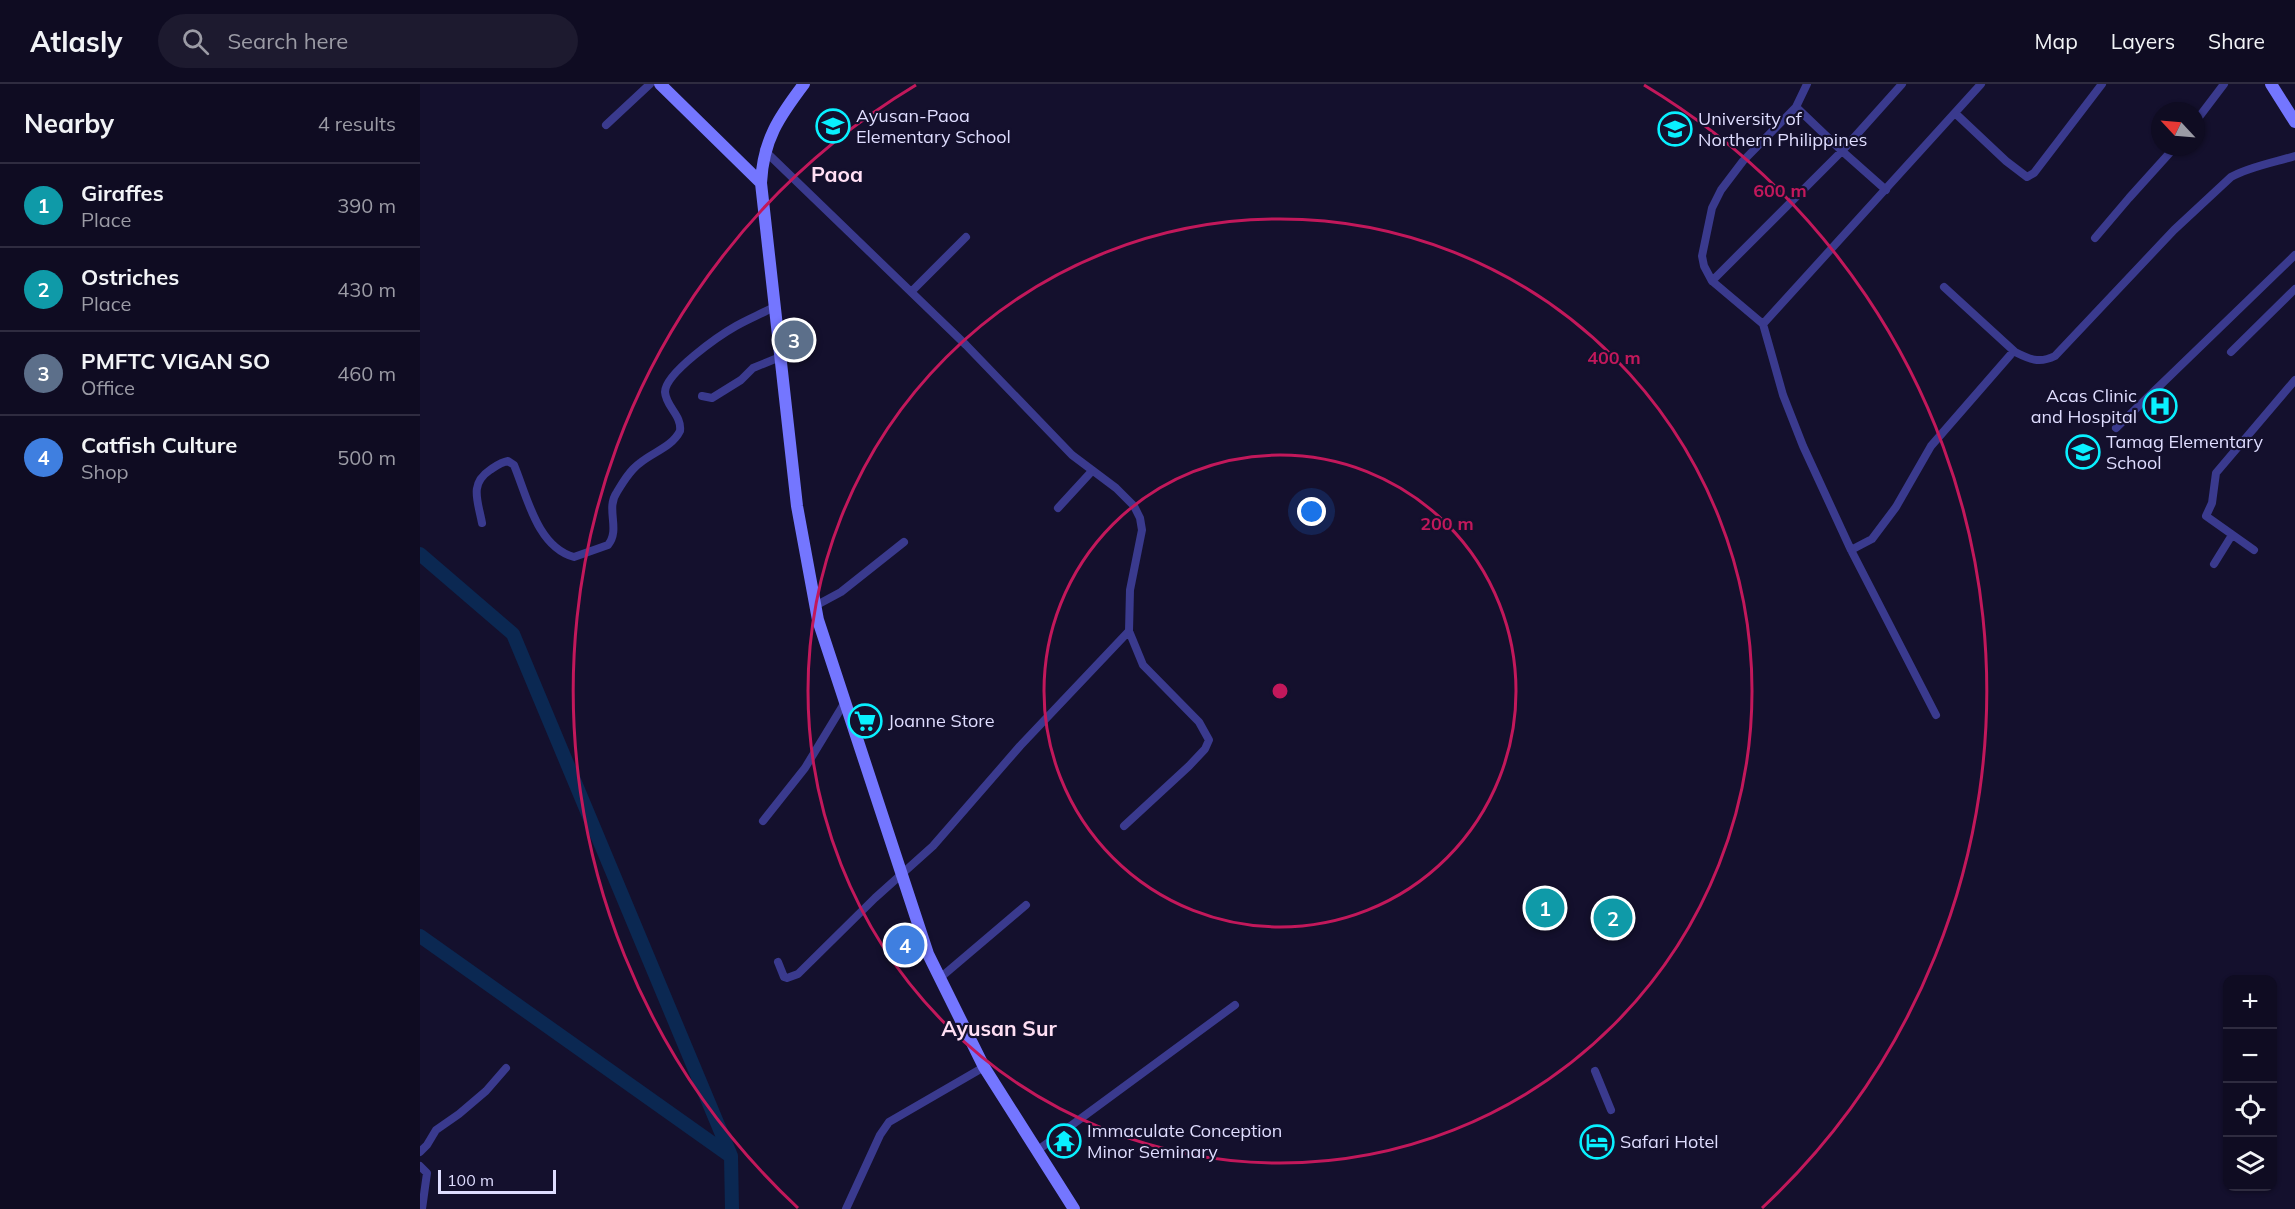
<!DOCTYPE html>
<html lang="en">
<head>
<meta charset="utf-8">
<style>
  body { margin:0; font-family:Mulish,sans-serif; background:#1d1a2f; color:#f1f3f6 }
  .controls { position:absolute; right:18px; bottom:18px; display:grid; overflow:hidden; border-radius:12px; box-shadow:0 2px 4px #0004 }
  .controls button { width:54px; height:54px; display:grid; place-items:center; padding:0; border:0; border-bottom:2px solid #2f2c40; background:#0f0c22; color:#f1f3f6; font:30px sans-serif }
  .compass { position:absolute; left:1731px; top:18px; width:54px; height:54px; border-radius:50%; background:#0f0c22; box-shadow:0 2px 4px #0004; rotate:296deg }
  .scale { position:absolute; left:18px; bottom:15px; width:118px; box-sizing:border-box; padding-left:6px; border:3px solid #dfddff; border-top:0; font-size:16px; line-height:21px; white-space:nowrap; color:#dfddff; -webkit-text-stroke:4px #14102d; paint-order:stroke }
  .you { position:absolute; left:892px; top:428px; width:21px; height:21px; margin:-15px; border:4px solid #fff; border-radius:50%; background:#1a73e8; box-shadow:0 0 0 9px #1a73e833 }
  .badge { display:grid; place-items:center; width:39px; height:39px; border-radius:50%; background:#7c3aed; color:#fff; font-size:20px; font-weight:700 }
  .pin { position:absolute; translate:-50% -50%; border:3px solid #fff; box-shadow:0 2px 6px #0006 }
  .list { margin:0; padding:0; list-style:none }
  h2 { display:flex; justify-content:space-between; align-items:center; height:78px; margin:0; padding:0 24px; font-size:26px }
  h2 small { font-size:20px; font-weight:400; color:#9b9ba5 }
  .list li { display:grid; grid-template-columns:39px 1fr auto; gap:18px; align-items:center; box-sizing:border-box; height:84px; padding:0 24px; border-top:2px solid #2f2c40 }
  .list b { display:block; font-size:22px; white-space:nowrap }
  .list p { margin:0; font-size:20px; white-space:nowrap; color:#9b9ba5 }
  .list em { font-size:20px; font-style:normal; color:#9b9ba5 }
  .icon { flex:none; width:33px; height:33px; fill:none; stroke:currentColor; stroke-width:2; stroke-linecap:round; stroke-linejoin:round }
  .map { position:relative; flex:none; width:1875px; height:1125px; overflow:hidden }
  header { display:flex; align-items:center; gap:36px; box-sizing:border-box; height:84px; padding:0 30px; background:#0f0c22; border-bottom:2px solid #2f2c40 }
  header strong { font-size:28px }
  nav { display:flex; gap:33px; margin-inline-start:auto; font-size:21px }
  .search { width:420px; height:54px; background:#1d1a2f; display:flex; align-items:center; gap:15px; box-sizing:border-box; padding:0 21px; border-radius:33px; color:#9b9ba5; font-size:22px }
  main { display:flex }
  aside { flex:1; background:#0f0c22 }
  .map>svg:first-child { display:block }
  .lines { fill:none; stroke-linecap:round; stroke-linejoin:round }
  .river { stroke:#0b2852; stroke-width:14 }
  .street { stroke:#3a3a8e; stroke-width:8 }
  .secondary { stroke:#7476ff; stroke-width:12 }
  .ring { fill:none; stroke:#c2185b; stroke-width:3 }
  .labels { text-anchor:middle; stroke-width:4.5; stroke-linejoin:round; paint-order:stroke }
  .poi-label { font-size:18px; fill:#dfddff; stroke:#14102d; text-anchor:start }
  .quarter-label { font-size:21px; font-weight:bold; fill:#ffdff4; stroke:#14102d }
  .centre { fill:#c2185b; stroke:#14102d; stroke-width:3 }
  .ring-label { font-size:18px; text-anchor:middle; font-weight:bold; fill:#c2185b; stroke:#14102d; stroke-width:4.5; stroke-linejoin:round; paint-order:stroke }
</style>
</head>
<body>
<header>
<strong>Atlasly</strong>
<div class="search"><svg class="icon" aria-label="search" viewBox="0 0 24 24"><circle cx="10" cy="10" r="6"/><path d="M15 15l6 6"/></svg>Search here</div>
<nav><a>Map</a><a>Layers</a><a>Share</a></nav>
</header>
<main>
<aside>
<h2>Nearby<small>4 results</small></h2>
<ul class="list">
<li><span class="badge" style="background:#0f9aa8">1</span><div><b>Giraffes</b><p>Place</p></div><em>390 m</em></li>
<li><span class="badge" style="background:#0f9aa8">2</span><div><b>Ostriches</b><p>Place</p></div><em>430 m</em></li>
<li><span class="badge" style="background:#5c6f8a">3</span><div><b>PMFTC VIGAN SO</b><p>Office</p></div><em>460 m</em></li>
<li><span class="badge" style="background:#3f7fe0">4</span><div><b>Catfish Culture</b><p>Shop</p></div><em>500 m</em></li>
</ul>
</aside>
<div class="map">
<svg width="1875" height="1125" viewBox="0 0 1875 1125">
  <rect width="100%" height="100%" fill="#14102d"/>
  <g class="lines">
    <path class="river" d="M 0,470 L 93,550 L 311,1072 L 312,1125
      M 0,852 L 309,1071"/>
    <path class="street" d="M 1387,0 L 1376,23 L 1422,67 L 1482,0
      M 1535,29 L 1586,77 L 1607,93 L 1614,89 L 1682,0
      M 1776,37 L 1804,0
      M 186,41 L 230,0
      M 344,66 L 546,261 L 652,371 L 696,404 L 714,422 L 720,434 L 722,446 L 710,506 L 709,547 L 723,581 L 779,638 L 789,656 L 785,665 L 769,682 L 704,742
      M 1466,106 L 1422,67 L 1292,197 L 1343,240 L 1363,311 L 1383,362 L 1431,466 L 1452,455 L 1476,423 L 1511,362 L 1592,269 L 1595,268 C 1609,275 1619,280 1635,272 L 1754,146 L 1811,93 C 1828,83 1855,78 1875,72
      M 1675,154 L 1709,114 L 1755,63
      M 1292,197 L 1284,182 L 1282,172 L 1292,124 L 1301,106 L 1323,77 L 1376,23
      M 1524,203 L 1595,268
      M 492,207 L 546,153
      M 1343,240 L 1561,0
      M 1811,268 L 1875,205
      M 282,312 L 292,314 L 321,296 L 333,284 L 360,273
      M 1696,344 L 1875,171
      M 638,424 L 672,387
      M 62,439 C 58,417 49,400 70,386 C 76,382 81,378 88,377 L 94,381 C 107,412 117,463 154,473 L 188,461 C 201,445 185,425 197,408 C 203,398 210,386 220,379 C 233,368 252,363 260,347 C 262,331 246,323 245,308 C 245,289 300,251 316,242 C 328,235 341,230 354,223
      M 1431,466 L 1516,631
      M 1834,466 L 1786,432 L 1792,419 L 1796,389 L 1875,296
      M 1794,480 L 1812,451
      M 395,522 L 421,508 L 484,458
      M 343,737 L 385,684 L 425,618
      M 358,878 L 364,893 L 367,894 L 378,890 L 455,814 L 513,762 L 600,662 L 709,547
      M 520,894 L 606,821
      M 1175,987 L 1191,1026
      M 618,1066 L 815,921
      M 0,1068 L 7,1061 L 16,1046 L 39,1030 L 66,1007 L 86,984
      M 0,1082 L 7,1089 L 2,1125
      M 426,1125 L 460,1051 L 469,1038 L 564,983"/>
    <path class="secondary" d="M 240,0 L 341,99
      M 384,0 C 359,33 343,56 341,99 L 377,422 L 398,536 L 508,870 L 564,983 L 654,1125
      M 1851,0 L 1875,38"/>
  </g>
  <g class="ring">
    <circle cx="860" cy="607" r="236"/>
    <circle cx="860" cy="607" r="472"/>
    <path d="M378 1124A707 707 0 0 1 496 1M1224 1A707 707 0 0 1 1342 1124"/>
  </g>
  <defs>
    <g id="school-ring" transform="scale(1.725)"><circle r="9.5" fill="#14102d" stroke="#09f0ff" stroke-width="1.5"/><path d="M0-5L7-2L0 1L-7-2ZM-4 1L0 2.5L4 1V4Q0 6-4 4Z" fill="#09f0ff"/></g>
    <g id="university-ring" transform="scale(1.725)"><circle r="9.5" fill="#14102d" stroke="#09f0ff" stroke-width="1.5"/><path d="M0-5L7-2L0 1L-7-2ZM-4 1L0 2.5L4 1V4Q0 6-4 4Z" fill="#09f0ff"/></g>
    <g id="hospital-ring" transform="scale(1.725)"><circle r="9.5" fill="#14102d" stroke="#09f0ff" stroke-width="1.5"/><path d="M-5-5h3v3.5h4V-5h3V5h-3V1.5h-4V5h-3Z" fill="#09f0ff"/></g>
    <g id="supermarket-ring" transform="scale(1.725)"><circle r="9.5" fill="#14102d" stroke="#09f0ff" stroke-width="1.5"/><path d="M-6-5.5h2.5l.6 2H6L4.5 2H-2.5L-4.4-4H-6ZM-1.5 3.2a1.3 1.3 0 1 0 .1 0ZM3 3.2a1.3 1.3 0 1 0 .1 0Z" fill="#09f0ff"/></g>
    <g id="temple-ring" transform="scale(1.725)"><circle r="9.5" fill="#14102d" stroke="#09f0ff" stroke-width="1.5"/><path d="M0-6L5-2H3V0L6.5 2.5H4V6H1.5V3h-3V6H-4V2.5H-6.5L-3 0V-2H-5Z" fill="#09f0ff"/></g>
    <g id="hotel-ring" transform="scale(1.725)"><circle r="9.5" fill="#14102d" stroke="#09f0ff" stroke-width="1.5"/><path d="M-6-4.5h1.5V1H6V5H4.5V3h-9V5H-6ZM-4 0a1.8 1.8 0 1 1 3.6 0ZM.5 0V-2.5h3Q6-2.5 6 0Z" fill="#09f0ff"/></g>
  </defs>
  <g fill-rule="evenodd">
    <use href="#school-ring" x="413" y="42"/>
    <use href="#university-ring" x="1255" y="45"/>
    <use href="#hospital-ring" x="1740" y="322"/>
    <use href="#school-ring" x="1663" y="368"/>
    <use href="#supermarket-ring" x="445" y="637"/>
    <use href="#temple-ring" x="644" y="1057"/>
    <use href="#hotel-ring" x="1177" y="1058"/>
  </g>
  <g class="labels">
    <g class="poi-label">
      <text x="436" y="38">Ayusan-Paoa<tspan x="436" dy="21">Elementary School</tspan></text>
      <text x="1278" y="41">University of<tspan x="1278" dy="21">Northern Philippines</tspan></text>
      <text x="1717" y="318" text-anchor="end">Acas Clinic<tspan x="1717" dy="21">and Hospital</tspan></text>
      <text x="1686" y="364">Tamag Elementary<tspan x="1686" dy="21">School</tspan></text>
      <text x="468" y="643">Joanne Store</text>
      <text x="667" y="1053">Immaculate Conception<tspan x="667" dy="21">Minor Seminary</tspan></text>
      <text x="1200" y="1064">Safari Hotel</text>
    </g>
    <g class="quarter-label">
      <text x="417" y="98">Paoa</text>
      <text x="579" y="952">Ayusan Sur</text>
    </g>
  </g>
  <circle cx="860" cy="607" r="9" class="centre"/>
  <g class="ring-label">
    <text x="1360" y="113">600 m</text>
    <text x="1194" y="280">400 m</text>
    <text x="1027" y="446">200 m</text>
  </g>
</svg>
<div class="controls">
<button>+</button>
<button>−</button>
<button><svg class="icon" aria-label="locate" viewBox="0 0 24 24"><circle cx="12" cy="12" r="6"/><path d="M12 2v4M12 18v4M2 12h4M18 12h4"/></svg></button>
<button><svg class="icon" aria-label="layers" viewBox="0 0 24 24"><path d="M12 4l9 5-9 5-9-5zM3 14l9 5 9-5"/></svg></button>
</div>
<svg class="compass" viewBox="-18 -18 36 36"><path d="M0-13l5 13h-10z" fill="#e53935"/><path d="M0 13l5-13h-10z" fill="#9b9ba5"/></svg>
<div class="scale">100 m</div>
<div class="you"></div>
<div class="pin badge" style="left:1125px;top:824px;background:#0f9aa8">1</div>
<div class="pin badge" style="left:1193px;top:834px;background:#0f9aa8">2</div>
<div class="pin badge" style="left:374px;top:256px;background:#5c6f8a">3</div>
<div class="pin badge" style="left:485px;top:861px;background:#3f7fe0">4</div>
</div>
</main>
</body>
</html>
